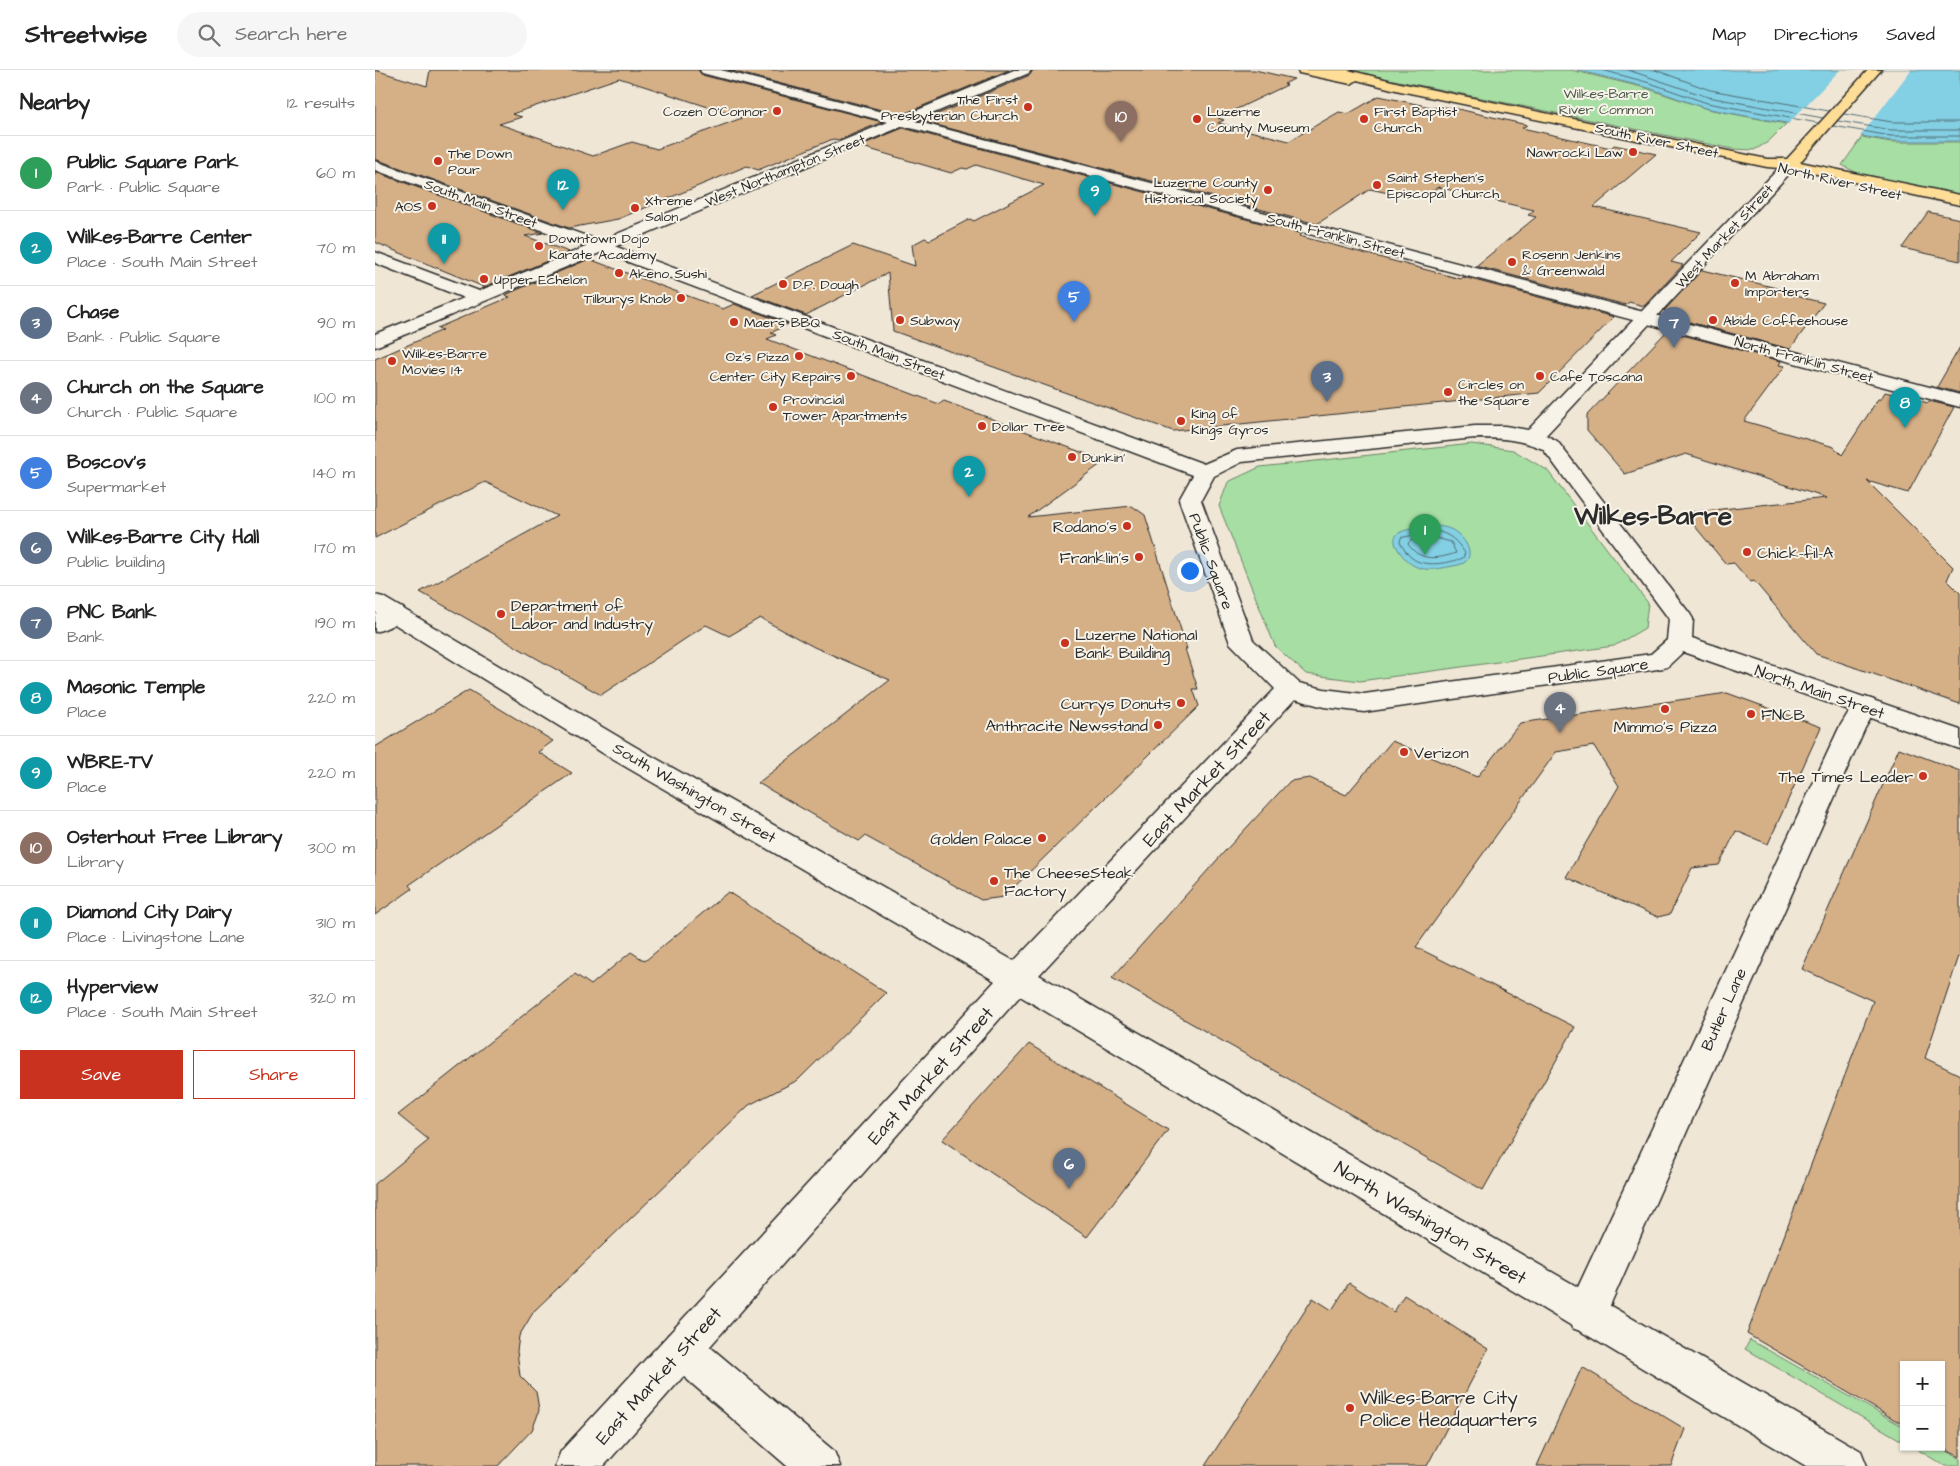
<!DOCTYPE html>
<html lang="en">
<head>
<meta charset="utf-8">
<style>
  body { margin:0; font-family:"Architects Daughter",sans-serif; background:#f6f6f6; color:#222 }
  .controls { position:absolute; right:15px; bottom:15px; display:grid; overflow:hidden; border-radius:0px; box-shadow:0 1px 4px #0004 }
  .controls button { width:45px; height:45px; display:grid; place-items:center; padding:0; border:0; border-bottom:1px solid #e0e0e0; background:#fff; color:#222; font:25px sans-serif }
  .you { position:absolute; left:814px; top:500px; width:18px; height:18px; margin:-12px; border:4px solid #fff; border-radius:50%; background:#1a73e8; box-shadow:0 0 0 8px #1a73e833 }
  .badge { display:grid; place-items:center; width:32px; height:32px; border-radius:50%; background:#c8321e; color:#fff; font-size:16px; font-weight:700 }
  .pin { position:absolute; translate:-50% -41px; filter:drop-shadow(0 1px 2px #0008) }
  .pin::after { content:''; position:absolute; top:26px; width:18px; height:15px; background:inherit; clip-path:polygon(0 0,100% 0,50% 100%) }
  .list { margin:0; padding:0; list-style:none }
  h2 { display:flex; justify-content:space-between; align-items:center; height:65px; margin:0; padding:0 20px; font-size:21px }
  h2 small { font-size:16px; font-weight:400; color:#767676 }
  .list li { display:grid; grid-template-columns:32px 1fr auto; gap:15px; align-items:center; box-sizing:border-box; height:75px; padding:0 20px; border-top:1px solid #e0e0e0 }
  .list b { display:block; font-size:19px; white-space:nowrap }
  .list p { margin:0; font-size:16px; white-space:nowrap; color:#767676 }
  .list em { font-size:16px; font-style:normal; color:#767676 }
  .actions { display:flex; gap:10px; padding:15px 20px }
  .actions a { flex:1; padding:11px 0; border:1px solid #c8321e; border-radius:0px; text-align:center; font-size:18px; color:#c8321e }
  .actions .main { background:#c8321e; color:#fff }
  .icon { flex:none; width:28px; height:28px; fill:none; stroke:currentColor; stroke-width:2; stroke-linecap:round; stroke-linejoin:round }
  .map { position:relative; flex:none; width:1585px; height:1396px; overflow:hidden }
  header { display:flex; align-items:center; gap:30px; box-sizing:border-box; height:70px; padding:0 25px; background:#fff; border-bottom:1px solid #e0e0e0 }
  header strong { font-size:24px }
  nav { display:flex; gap:28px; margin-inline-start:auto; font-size:18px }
  .search { width:350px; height:45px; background:#f6f6f6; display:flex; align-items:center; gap:12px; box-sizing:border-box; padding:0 18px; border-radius:28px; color:#767676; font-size:19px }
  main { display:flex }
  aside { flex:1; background:#fff }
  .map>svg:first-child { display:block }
  .green { fill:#a7dea3; stroke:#698467 }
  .water { fill:#83cfe3; stroke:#608d99 }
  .pier { fill:#f0e6d5 }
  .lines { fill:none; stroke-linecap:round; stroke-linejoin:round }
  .shore { stroke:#4e6d75; stroke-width:1 }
  .building { fill:#d5b087; stroke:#2b2b2b; fill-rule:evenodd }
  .street-casing { stroke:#2b2b2b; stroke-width:3 }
  .secondary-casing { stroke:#2b2b2b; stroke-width:3 }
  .primary-casing { stroke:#2b2b2b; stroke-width:3 }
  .street { fill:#f7f3e8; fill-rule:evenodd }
  .secondary { fill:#f7f3e8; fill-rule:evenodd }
  .primary { fill:#fedd96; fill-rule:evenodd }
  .poi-dot { fill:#c8321e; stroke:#f7f3e8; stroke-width:2 }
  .labels { text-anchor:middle; stroke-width:4; stroke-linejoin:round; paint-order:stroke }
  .far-park-label { font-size:14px; fill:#4a5849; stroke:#f7f3e8 }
  .far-poi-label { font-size:14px; fill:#2b2b2b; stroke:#f7f3e8; text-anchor:start }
  .far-street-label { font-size:14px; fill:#2b2b2b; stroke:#f7f3e8 }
  .poi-label { font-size:16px; fill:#2b2b2b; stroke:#f7f3e8; text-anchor:end }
  .street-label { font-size:16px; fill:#2b2b2b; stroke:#f7f3e8 }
  .near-street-label { font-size:19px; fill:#2b2b2b; stroke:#f7f3e8 }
  .near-poi-label { font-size:19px; fill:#2b2b2b; stroke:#f7f3e8; text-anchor:start }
  .town-label { font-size:26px; font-weight:bold; fill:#2b2b2b; stroke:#f7f3e8 }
</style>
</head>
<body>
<header>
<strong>Streetwise</strong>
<div class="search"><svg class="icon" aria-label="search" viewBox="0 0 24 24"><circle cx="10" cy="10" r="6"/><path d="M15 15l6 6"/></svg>Search here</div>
<nav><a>Map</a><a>Directions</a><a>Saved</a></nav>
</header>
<main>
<aside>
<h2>Nearby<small>12 results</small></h2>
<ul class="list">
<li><span class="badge" style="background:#2e9e5b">1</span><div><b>Public Square Park</b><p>Park · Public Square</p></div><em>60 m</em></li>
<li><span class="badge" style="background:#0f9aa8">2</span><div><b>Wilkes-Barre Center</b><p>Place · South Main Street</p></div><em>70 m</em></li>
<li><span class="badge" style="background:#5c6f8a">3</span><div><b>Chase</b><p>Bank · Public Square</p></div><em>90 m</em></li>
<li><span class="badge" style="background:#6b7280">4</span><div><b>Church on the Square</b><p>Church · Public Square</p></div><em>100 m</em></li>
<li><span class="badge" style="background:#3f7fe0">5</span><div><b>Boscov's</b><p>Supermarket</p></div><em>140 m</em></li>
<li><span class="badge" style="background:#5c6f8a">6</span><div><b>Wilkes-Barre City Hall</b><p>Public building</p></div><em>170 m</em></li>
<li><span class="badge" style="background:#5c6f8a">7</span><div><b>PNC Bank</b><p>Bank</p></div><em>190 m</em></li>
<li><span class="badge" style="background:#0f9aa8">8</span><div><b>Masonic Temple</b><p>Place</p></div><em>220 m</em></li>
<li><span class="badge" style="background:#0f9aa8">9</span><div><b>WBRE-TV</b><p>Place</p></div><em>220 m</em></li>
<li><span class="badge" style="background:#8d6e63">10</span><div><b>Osterhout Free Library</b><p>Library</p></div><em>300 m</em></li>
<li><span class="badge" style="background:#0f9aa8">11</span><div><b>Diamond City Dairy</b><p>Place · Livingstone Lane</p></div><em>310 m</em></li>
<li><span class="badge" style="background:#0f9aa8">12</span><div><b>Hyperview</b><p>Place · South Main Street</p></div><em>320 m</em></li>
</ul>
<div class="actions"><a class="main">Save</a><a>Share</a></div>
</aside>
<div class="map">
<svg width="1585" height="1396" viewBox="0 0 1585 1396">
  <rect width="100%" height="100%" fill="#f0e6d5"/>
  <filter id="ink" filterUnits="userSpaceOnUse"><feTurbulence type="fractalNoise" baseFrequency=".02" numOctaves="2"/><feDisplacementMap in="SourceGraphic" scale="10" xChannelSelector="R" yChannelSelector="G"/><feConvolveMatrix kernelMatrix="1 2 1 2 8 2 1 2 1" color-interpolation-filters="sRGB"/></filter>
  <g filter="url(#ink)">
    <path class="green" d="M 969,0 L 1196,0 L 1271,18 L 1332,39 L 1411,54 L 1393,72 L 1379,80 L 1358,79 Z
      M 1487,67 L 1516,72 L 1585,72 L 1585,128 C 1545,120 1502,116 1467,95 Z
      M 1097,374 L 1138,380 L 1172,400 L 1273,533 L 1270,558 L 1239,576 L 985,611 L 931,604 L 900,576 L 844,436 L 853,412 L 885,397 Z
      M 1375,1270 L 1529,1357 L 1529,1372 L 1370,1279 Z
      M 1538,1377 L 1565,1377 L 1585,1389 L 1585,1396 L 1570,1396 Z"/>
    <path class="water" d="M 1202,0 L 1585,0 L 1585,71 L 1516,71 L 1376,47 L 1330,38 L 1274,18 Z
      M 1062,456 C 1069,457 1077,458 1083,464 C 1093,472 1102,491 1083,495 C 1053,501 1038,505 1021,476 C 1019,471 1019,466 1024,463 C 1034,457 1051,458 1062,456 Z"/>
    <path class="pier" d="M 1465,0 L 1536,0 L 1484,68 L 1411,56 Z"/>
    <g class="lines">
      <path class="shore" d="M 1227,0 L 1275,13 L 1332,33 L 1443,53
        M 1253,0 L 1333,27 L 1448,48
        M 1280,0 L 1335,20 L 1454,41
        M 1469,44 L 1517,52 L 1585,52
        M 1463,51 L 1516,60 L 1585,60
        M 1458,56 L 1516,66 L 1585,66
        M 1061,461 C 1075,464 1082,471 1090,483 L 1088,488 C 1075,493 1049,498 1037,488 C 1032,484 1028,478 1025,472 L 1026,468 Z
        M 1061,468 L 1076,472 L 1081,483 C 1063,489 1045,492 1033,474 L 1035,471 Z"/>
    </g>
    <path class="building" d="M 0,0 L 52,16 L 55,0 L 323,0 L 327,5 L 507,52 L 464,70 L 458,69 L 383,100 L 372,96 L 243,149 L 194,158 L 0,89 ZM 244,8 L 367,48 L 282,79 L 257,72 L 218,86 L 124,54 L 147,47 L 137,44 Z
      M 353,0 L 634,0 L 526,45 Z
      M 658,0 L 880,0 L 919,9 L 909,14 L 912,15 L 843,48 L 849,50 L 843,53 L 914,71 L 964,42 L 973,44 L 1004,26 L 1060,38 L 1063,36 L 1083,39 L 1152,55 L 1147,58 L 1236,78 L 1239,75 L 1281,84 L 1219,137 L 1326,162 L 1296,192 L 1308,195 L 1269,236 L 1254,232 L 1251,235 L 1101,196 L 1161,147 L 1153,145 L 1159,140 L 1063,117 L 1048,128 L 1022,121 L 1018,124 L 995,119 L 942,154 L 546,51 L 655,5 Z
      M 528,58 L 927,164 L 924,166 L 1086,209 L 1088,207 L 1239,247 L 1164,323 L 798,361 L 518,261 L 513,203 L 431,245 L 377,225 L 478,175 L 540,196 L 537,175 L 550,168 L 555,170 L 595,149 L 599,151 L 669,115 L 601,95 L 592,99 L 587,98 L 576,103 L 484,76 Z
      M 0,102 L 168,163 L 150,166 L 194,182 L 109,217 L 18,180 L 0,172 Z
      M 1553,142 L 1585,149 L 1585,191 L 1527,178 Z
      M 214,189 L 348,239 L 359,234 L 413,254 L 396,263 L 401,265 L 392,269 L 564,334 L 569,331 L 730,391 L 653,447 L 757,436 L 770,445 L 812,579 L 810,579 L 823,619 L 818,619 L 824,636 L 629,827 L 606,830 L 490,766 L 484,771 L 383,713 L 515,610 L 439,577 L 385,548 L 354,566 L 331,555 L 226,625 L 45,522 L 182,446 L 110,412 L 0,468 L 0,289 L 68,260 L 62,258 L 135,227 L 130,225 Z
      M 1327,200 L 1414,221 L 1412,224 L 1449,233 L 1415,279 L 1303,249 L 1306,246 L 1289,241 Z
      M 1292,261 L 1406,291 L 1404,295 L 1410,296 L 1369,351 L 1459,377 L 1467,385 L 1503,329 L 1506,329 L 1510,322 L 1553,333 L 1554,331 L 1579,337 L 1533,423 L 1492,411 L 1578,497 L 1572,510 L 1585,523 L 1585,634 L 1441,584 L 1379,511 L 1375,512 L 1359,493 L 1351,494 L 1309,443 L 1452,428 L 1311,384 L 1250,404 L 1212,360 L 1212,345 Z
      M 1585,277 L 1585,323 L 1562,317 Z
      M 94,620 L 178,671 L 163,682 L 197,703 L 34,815 L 37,819 L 0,845 L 0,677 Z
      M 1352,623 L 1446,657 L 1393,774 L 1361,761 L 1344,795 L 1317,798 L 1295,844 L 1283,847 L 1191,807 L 1244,716 L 1219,676 L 1181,682 L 1041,877 L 1200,957 L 1108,1120 L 737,908 L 850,781 L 915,711 L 935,708 L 971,725 L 1017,671 L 1102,707 L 1145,653 Z
      M 1524,678 L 1585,701 L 1585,883 L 1550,988 L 1585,1005 L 1585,1387 L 1566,1377 L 1566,1295 L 1529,1295 L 1529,1355 L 1372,1264 L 1498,931 L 1427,899 Z
      M 353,822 L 511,923 L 423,1010 L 374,1035 L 159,1241 L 144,1266 L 142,1281 L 145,1306 L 161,1322 L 162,1327 L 164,1340 L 162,1347 L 157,1360 L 123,1396 L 0,1396 L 0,1114 L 54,1070 L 23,1045 L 200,904 L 216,915 L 256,882 L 270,891 Z
      M 654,974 L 793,1060 L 712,1167 L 567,1070 Z
      M 974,1213 L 1019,1242 L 1029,1225 L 1113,1279 L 1052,1396 L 830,1396 L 938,1228 L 957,1240 Z
      M 1207,1297 L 1310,1359 L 1296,1396 L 1162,1396 Z"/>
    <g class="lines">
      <g class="street-casing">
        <path id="street" d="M 325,0 L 346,0 L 526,47 L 639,0 L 656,0 L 654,3 L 540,51 L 1585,325 L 1585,337 L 528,56 L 0,277 L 0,264 L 89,228 L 0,193 L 0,182 L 104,221 L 513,52 L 327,3 Z
          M 19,536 L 28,538 L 31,543 C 25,553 11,559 0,562 L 0,544 Z
          M 1490,627 L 1499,630 L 1503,636 L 1490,658 L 1225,1258 L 1211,1263 L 1197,1258 L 1191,1244 L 1197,1230 L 1464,658 L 1481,630 Z
          M 307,1259 L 321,1265 L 459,1381 L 465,1396 L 412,1396 L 293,1293 L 287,1279 L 293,1265 Z"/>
      </g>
      <g class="secondary-casing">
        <path id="secondary" d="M 0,91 L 231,173 L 829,394 L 862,380 L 1100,356 L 1130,356 L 1153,360 L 1405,97 L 1415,97 L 1417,100 L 1415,103 L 1171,365 L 1182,371 L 1315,544 L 1318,549 L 1317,568 L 1585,660 L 1585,679 L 1308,582 L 1292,597 L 1283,599 L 989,642 L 949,637 L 920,629 L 664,905 L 1486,1381 L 1492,1396 L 1431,1396 L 645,926 L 229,1396 L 180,1396 L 186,1381 L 620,911 L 239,690 L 0,542 L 0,525 L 8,527 L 259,676 L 639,891 L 900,619 L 855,573 L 804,430 L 818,405 L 219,179 L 0,100 ZM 1100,368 C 1124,368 1145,369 1168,379 L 1294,549 L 1292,570 L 1276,584 L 989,624 L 949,619 L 924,613 L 878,570 L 826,430 L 839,406 L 867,392 Z"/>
      </g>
      <g class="primary-casing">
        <path id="primary" d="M 922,0 L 973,0 L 1025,13 L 1392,89 L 1412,89 L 1493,0 L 1506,0 L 1425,92 L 1585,125 L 1585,135 L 1419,99 C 1414,104 1411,105 1405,103 L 1403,100 L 1404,98 L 1392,97 L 1025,21 L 982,10 L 976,14 L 924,3 Z"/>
      </g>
      <use href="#street" class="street"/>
      <use href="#secondary" class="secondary"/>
      <use href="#primary" class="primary"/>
    </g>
  </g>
  <g class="poi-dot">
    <circle cx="653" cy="37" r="5"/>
    <circle cx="402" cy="41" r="5"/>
    <circle cx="822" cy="49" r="5"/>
    <circle cx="989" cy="49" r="5"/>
    <circle cx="1258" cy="82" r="5"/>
    <circle cx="63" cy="91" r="5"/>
    <circle cx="1002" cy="115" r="5"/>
    <circle cx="893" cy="120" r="5"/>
    <circle cx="57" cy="136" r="5"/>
    <circle cx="260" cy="138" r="5"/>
    <circle cx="164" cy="176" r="5"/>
    <circle cx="1137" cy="192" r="5"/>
    <circle cx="244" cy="203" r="5"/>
    <circle cx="109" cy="209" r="5"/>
    <circle cx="1360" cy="213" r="5"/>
    <circle cx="408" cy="214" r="5"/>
    <circle cx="306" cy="228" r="5"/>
    <circle cx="525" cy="250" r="5"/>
    <circle cx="1338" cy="250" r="5"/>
    <circle cx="359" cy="252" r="5"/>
    <circle cx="424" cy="286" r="5"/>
    <circle cx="17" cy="291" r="5"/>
    <circle cx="476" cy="306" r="5"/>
    <circle cx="1165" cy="306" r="5"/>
    <circle cx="1073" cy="322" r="5"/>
    <circle cx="398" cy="337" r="5"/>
    <circle cx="806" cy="351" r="5"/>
    <circle cx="607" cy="356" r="5"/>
    <circle cx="697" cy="387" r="5"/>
    <circle cx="752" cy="456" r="5"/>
    <circle cx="1372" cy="482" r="5"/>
    <circle cx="764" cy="487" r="5"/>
    <circle cx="126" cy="544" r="5"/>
    <circle cx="690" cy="573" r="5"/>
    <circle cx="806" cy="633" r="5"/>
    <circle cx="1290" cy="639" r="5"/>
    <circle cx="1376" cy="644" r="5"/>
    <circle cx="783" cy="655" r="5"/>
    <circle cx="1029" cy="682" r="5"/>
    <circle cx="1548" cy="706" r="5"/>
    <circle cx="667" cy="768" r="5"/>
    <circle cx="619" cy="811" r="5"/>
    <circle cx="975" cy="1338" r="5"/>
  </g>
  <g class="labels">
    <g class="far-park-label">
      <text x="1231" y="28">Wilkes-Barre<tspan x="1231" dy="16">River Common</tspan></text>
    </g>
    <g class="far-poi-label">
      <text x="643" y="34" text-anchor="end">The First<tspan x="643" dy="16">Presbyterian Church</tspan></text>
      <text x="392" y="46" text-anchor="end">Cozen O'Connor</text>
      <text x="832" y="46">Luzerne<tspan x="832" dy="16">County Museum</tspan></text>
      <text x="999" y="46">First Baptist<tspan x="999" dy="16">Church</tspan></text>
      <text x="1248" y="87" text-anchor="end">Nawrocki Law</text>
      <text x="73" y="88">The Down<tspan x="73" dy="16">Pour</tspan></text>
      <text x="1012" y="112">Saint Stephen's<tspan x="1012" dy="16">Episcopal Church</tspan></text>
      <text x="883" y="117" text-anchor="end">Luzerne County<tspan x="883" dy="16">Historical Society</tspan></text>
      <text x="270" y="135">Xtreme<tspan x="270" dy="16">Salon</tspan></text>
      <text x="47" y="141" text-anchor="end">AOS</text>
      <text x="174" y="173">Downtown Dojo<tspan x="174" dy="16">Karate Academy</tspan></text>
      <text x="1147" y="189">Rosenn Jenkins<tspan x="1147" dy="16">&amp; Greenwald</tspan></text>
      <text x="254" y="208">Akeno Sushi</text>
      <text x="1370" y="210">M Abraham<tspan x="1370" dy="16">Importers</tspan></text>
      <text x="119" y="214">Upper Echelon</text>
      <text x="418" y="219">D.P. Dough</text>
      <text x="296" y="233" text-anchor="end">Tilburys Knob</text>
      <text x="535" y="255">Subway</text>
      <text x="1348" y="255">Abide Coffeehouse</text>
      <text x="369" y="257">Maers BBQ</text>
      <text x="27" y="288">Wilkes-Barre<tspan x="27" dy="16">Movies 14</tspan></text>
      <text x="414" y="291" text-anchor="end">Oz's Pizza</text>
      <text x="466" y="311" text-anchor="end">Center City Repairs</text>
      <text x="1175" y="311">Cafe Toscana</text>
      <text x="1083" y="319">Circles on<tspan x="1083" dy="16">the Square</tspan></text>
      <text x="408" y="334">Provincial<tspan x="408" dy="16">Tower Apartments</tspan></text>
      <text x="816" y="348">King of<tspan x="816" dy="16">Kings Gyros</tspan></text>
      <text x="617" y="361">Dollar Tree</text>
      <text x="707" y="392">Dunkin'</text>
    </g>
    <g class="far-street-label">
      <text transform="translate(1282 70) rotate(12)" y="5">South River Street</text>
      <text transform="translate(410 100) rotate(-22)" y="5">West Northampton Street</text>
      <text transform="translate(1465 111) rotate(13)" y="5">North River Street</text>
      <text transform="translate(106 133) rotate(20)" y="5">South Main Street</text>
      <text transform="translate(961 165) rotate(15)" y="5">South Franklin Street</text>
      <text transform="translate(1349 166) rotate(-47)" y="5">West Market Street</text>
      <text transform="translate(514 284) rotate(21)" y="5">South Main Street</text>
      <text transform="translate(1429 289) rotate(15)" y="5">North Franklin Street</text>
    </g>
    <g class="poi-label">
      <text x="742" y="462">Rodano's</text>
      <text x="1382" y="488" text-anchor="start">Chick-fil-A</text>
      <text x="754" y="493">Franklin's</text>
      <text x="136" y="541" text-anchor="start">Department of<tspan x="136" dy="18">Labor and Industry</tspan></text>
      <text x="700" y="570" text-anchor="start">Luzerne National<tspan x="700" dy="18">Bank Building</tspan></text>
      <text x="796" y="639">Currys Donuts</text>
      <text x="1386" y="650" text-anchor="start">FNCB</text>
      <text x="773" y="661">Anthracite Newsstand</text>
      <text x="1290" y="662" text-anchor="middle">Mimmo's Pizza</text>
      <text x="1039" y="688" text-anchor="start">Verizon</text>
      <text x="1538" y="712">The Times Leader</text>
      <text x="657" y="774">Golden Palace</text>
      <text x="629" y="808" text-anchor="start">The CheeseSteak<tspan x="629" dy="18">Factory</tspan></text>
    </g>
    <g class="street-label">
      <text transform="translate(837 491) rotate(70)" y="6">Public Square</text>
      <text transform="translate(1223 600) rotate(-8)" y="6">Public Square</text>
      <text transform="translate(1445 621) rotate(19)" y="6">North Main Street</text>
      <text transform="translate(320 722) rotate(30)" y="6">South Washington Street</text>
      <text transform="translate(1348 939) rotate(-66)" y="6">Butler Lane</text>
    </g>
    <g class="near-street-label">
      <text transform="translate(831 708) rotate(-47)" y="7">East Market Street</text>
      <text transform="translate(555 1005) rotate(-48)" y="7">East Market Street</text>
      <text transform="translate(1056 1152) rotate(31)" y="7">North Washington Street</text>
      <text transform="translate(283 1305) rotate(-48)" y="7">East Market Street</text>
    </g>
    <g class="near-poi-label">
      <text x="985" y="1334">Wilkes-Barre City<tspan x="985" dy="22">Police Headquarters</tspan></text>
    </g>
    <g class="town-label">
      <text x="1278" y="454">Wilkes-Barre</text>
    </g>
  </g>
</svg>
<div class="controls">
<button>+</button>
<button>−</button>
</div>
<div class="you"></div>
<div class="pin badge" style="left:1050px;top:485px;background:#2e9e5b">1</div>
<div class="pin badge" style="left:594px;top:427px;background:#0f9aa8">2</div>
<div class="pin badge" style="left:952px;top:332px;background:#5c6f8a">3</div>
<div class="pin badge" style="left:1185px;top:663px;background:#6b7280">4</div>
<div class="pin badge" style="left:699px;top:252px;background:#3f7fe0">5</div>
<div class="pin badge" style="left:694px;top:1119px;background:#5c6f8a">6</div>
<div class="pin badge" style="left:1299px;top:278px;background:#5c6f8a">7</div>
<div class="pin badge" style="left:1530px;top:358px;background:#0f9aa8">8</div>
<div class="pin badge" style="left:720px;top:146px;background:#0f9aa8">9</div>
<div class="pin badge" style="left:746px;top:72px;background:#8d6e63">10</div>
<div class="pin badge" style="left:69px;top:194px;background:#0f9aa8">11</div>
<div class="pin badge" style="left:188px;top:140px;background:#0f9aa8">12</div>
</div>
</main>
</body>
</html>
